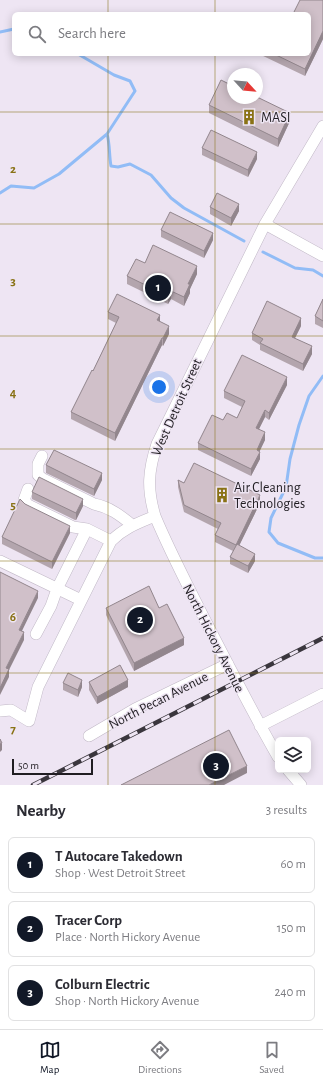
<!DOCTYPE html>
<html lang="en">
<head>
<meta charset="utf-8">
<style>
  body { margin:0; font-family:"Alegreya Sans",sans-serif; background:#f7f7f7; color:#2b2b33 }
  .controls { position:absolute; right:12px; bottom:12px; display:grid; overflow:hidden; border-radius:6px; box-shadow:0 2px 10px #0003 }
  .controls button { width:36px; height:36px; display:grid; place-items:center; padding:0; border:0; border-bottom:1px solid #e1e1e2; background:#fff; color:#2b2b33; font:20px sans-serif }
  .compass { position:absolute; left:227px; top:68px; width:36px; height:36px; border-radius:50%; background:#fff; box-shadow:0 2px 10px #0003; rotate:116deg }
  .scale { position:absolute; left:12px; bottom:10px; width:81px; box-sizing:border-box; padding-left:4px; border:2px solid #201d22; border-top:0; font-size:11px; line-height:14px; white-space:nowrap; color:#201d22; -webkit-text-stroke:3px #eee5f3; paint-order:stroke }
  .you { position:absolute; left:159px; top:387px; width:14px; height:14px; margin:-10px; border:3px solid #fff; border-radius:50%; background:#1a73e8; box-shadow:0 0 0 6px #1a73e833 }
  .badge { display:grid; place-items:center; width:26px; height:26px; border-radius:50%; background:#111827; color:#fff; font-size:13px; font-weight:700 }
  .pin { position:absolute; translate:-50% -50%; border:2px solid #fff; box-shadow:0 1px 4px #0006 }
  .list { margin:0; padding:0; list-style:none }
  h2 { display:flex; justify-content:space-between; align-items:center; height:52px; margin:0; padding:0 16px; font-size:17px }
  h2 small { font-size:13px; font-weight:400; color:#7c7c81 }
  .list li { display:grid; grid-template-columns:26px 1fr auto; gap:12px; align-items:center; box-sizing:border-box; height:56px; margin:0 8px 8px; padding:0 8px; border:1px solid #e1e1e2; border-radius:6px }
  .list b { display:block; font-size:15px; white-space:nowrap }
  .list p { margin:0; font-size:13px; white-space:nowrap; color:#7c7c81 }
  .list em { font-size:13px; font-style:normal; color:#7c7c81 }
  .icon { flex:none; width:22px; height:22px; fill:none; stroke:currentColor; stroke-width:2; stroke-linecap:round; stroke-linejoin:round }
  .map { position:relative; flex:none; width:323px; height:785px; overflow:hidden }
  .search { position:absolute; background:#fff; box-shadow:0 2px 10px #0003; left:12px; right:12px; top:12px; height:44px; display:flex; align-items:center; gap:10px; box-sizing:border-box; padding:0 14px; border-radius:6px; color:#7c7c81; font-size:15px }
  .sheet { height:244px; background:#fff }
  nav { display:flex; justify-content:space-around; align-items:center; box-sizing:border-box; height:56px; border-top:1px solid #e1e1e2; background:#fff; font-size:11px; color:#7c7c81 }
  nav a { display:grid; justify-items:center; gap:2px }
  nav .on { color:#111827 }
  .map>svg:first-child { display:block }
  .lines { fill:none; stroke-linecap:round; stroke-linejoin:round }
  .stream { stroke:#91bcf6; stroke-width:3 }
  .minor-casing { stroke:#c1b8c6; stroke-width:12 }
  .minor { stroke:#fff; stroke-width:11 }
  .rail-casing { stroke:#3a363d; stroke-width:4.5 }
  .rail { stroke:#eee5f3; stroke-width:3; stroke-dasharray:9; stroke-linecap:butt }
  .wall { fill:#b3a5ad }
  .shaded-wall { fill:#92868d }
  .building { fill:#d0c0c9; stroke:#92868d }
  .grid { fill:none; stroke:#897215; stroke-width:1; stroke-opacity:0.55 }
  .labels { text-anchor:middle; stroke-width:3; stroke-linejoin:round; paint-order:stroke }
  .poi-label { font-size:14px; fill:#201d22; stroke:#eee5f3; text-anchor:start }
  .street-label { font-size:14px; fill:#201d22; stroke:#eee5f3 }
  .grid-label { font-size:13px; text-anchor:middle; font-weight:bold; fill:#897215; stroke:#eee5f3; stroke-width:3; stroke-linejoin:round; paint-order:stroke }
</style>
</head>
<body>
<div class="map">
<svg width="323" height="785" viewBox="0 0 323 785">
  <rect width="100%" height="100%" fill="#eee5f3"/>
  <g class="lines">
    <path class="stream" d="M 0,32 L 14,29
      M 107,134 C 110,144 109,155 111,166 L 118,167 L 130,164 L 151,175 L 171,198 L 184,208 L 244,241
      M 0,193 L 11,186 L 34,188 L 59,174 L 107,134 L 135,91 L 130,81 L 114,75 L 78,54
      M 263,252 L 295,268 L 313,270 L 323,276
      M 323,376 L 309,396 L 299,425 L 290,459 L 286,487 L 271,518 L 269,532 L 278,543 L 315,558 L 323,558"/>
    <g class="minor-casing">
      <path id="minor" d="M 265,224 L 323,256
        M 42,456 L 38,464 L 38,475 L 43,479 L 94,504 C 109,507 120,515 132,525
        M 28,489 L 24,500 L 28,505 L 73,527 L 87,529 L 111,541
        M 155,516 C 170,552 188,586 205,620 C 229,666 252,712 278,757
        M 0,561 L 81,600
        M 36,634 L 51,606 L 57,589 L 87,529
        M 0,711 L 11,710 L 29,721 L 38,687 L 111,541 C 124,528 138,523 155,516 C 147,489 148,471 157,444 L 265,224 L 323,126
        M 260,726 L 323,694
        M 89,736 L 135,709 L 228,664
        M 288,770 L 301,785"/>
    </g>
    <use href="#minor" class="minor"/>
    <g class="rail-casing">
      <path id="rail" d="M 33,785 L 323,638"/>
    </g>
    <use href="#rail" class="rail"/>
  </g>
  <path class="wall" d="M 323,0 L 323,39 L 305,76 L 259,54 L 309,54 Z
    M 209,105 L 290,121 L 278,147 L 209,113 Z
    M 202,148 L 257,159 L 248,177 L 202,155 Z
    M 210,207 L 239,211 L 231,226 L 210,214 Z
    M 161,230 L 213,240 L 204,258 L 161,237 Z
    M 145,263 L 197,274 L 190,289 L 190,293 L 184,306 L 171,299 L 168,304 L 127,284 L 127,276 Z
    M 323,299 L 323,328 L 315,324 L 315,316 Z
    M 108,312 L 160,322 L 169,334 L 163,346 L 162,345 L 115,441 L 71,419 L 71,412 L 93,371 L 116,323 L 108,319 Z
    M 301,326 L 295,338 L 312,354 L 303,371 L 260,350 L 260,345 L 252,340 L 252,333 Z
    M 287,385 L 269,420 L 265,417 L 259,429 L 265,440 L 259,451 L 260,459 L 251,476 L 198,450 L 198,443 L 223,420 L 237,418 L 242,407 L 224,398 L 224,391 Z
    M 46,465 L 102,480 L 94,496 L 46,473 Z
    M 178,480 L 184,483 L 260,503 L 239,546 L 255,561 L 248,573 L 230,564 L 230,557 L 233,551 L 215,542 L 215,535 L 218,529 L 184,512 L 178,487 Z
    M 32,492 L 83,506 L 76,520 L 75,520 L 32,499 Z
    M 25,504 L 70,533 L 52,569 L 2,544 L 2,537 Z
    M 106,608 L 159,608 L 184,645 L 134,671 L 106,615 Z
    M 89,682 L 128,687 L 97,704 L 89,690 Z
    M 63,683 L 82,687 L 78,697 L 63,690 Z"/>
  <path class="shaded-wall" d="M 323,31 L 323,39 L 305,76 L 305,69 Z
    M 290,113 L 290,121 L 278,147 L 278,139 Z
    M 257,152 L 257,159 L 248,177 L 248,170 Z
    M 239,204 L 239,211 L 231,226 L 231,218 Z
    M 213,233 L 213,240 L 204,258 L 204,251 Z
    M 197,266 L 197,274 L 190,289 L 190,293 L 184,306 L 184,297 L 188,284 Z
    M 171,291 L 171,299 L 168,304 L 168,296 Z
    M 160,315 L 160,322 L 157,320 Z
    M 301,318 L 301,326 L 292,344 L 292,337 Z
    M 169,326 L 169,334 L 163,346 L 163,338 Z
    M 162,338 L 162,345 L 115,441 L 115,433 Z
    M 312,346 L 312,354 L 303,371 L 303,364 Z
    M 287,377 L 287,385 L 269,420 L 269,413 Z
    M 265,410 L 265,417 L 256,435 L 256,428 Z
    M 265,432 L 265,440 L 257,457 L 257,450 Z
    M 260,452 L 260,459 L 251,476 L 251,469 Z
    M 102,473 L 102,480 L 94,496 L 94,489 Z
    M 260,495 L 260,503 L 236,552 L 236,545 Z
    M 83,499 L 83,506 L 76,520 L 76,513 Z
    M 70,526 L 70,533 L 52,569 L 52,562 Z
    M 255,554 L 255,561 L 248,573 L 248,566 Z
    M 38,591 L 38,598 L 19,637 L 19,630 Z
    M 24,632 L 24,640 L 9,670 L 9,677 L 0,695 L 0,688 L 6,668 Z
    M 184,638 L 184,645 L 134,671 L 134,663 Z
    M 82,680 L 82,687 L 78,697 L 78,690 Z
    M 128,680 L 128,687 L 97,704 L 97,697 Z
    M 2,743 L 2,750 L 0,752 L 0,744 Z
    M 247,766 L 247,773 L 224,785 L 209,785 Z"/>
  <path class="building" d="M 300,0 L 323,0 L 323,31 L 305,69 L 274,54 L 309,54 L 309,14 L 293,14 Z
    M 221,80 L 233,86 L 233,98 L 257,98 L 257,97 L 290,113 L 278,139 L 209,105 Z
    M 211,130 L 257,152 L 248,170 L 202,148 Z
    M 217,193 L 239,204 L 231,218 L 210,207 Z
    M 170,212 L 213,233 L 204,251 L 161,230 Z
    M 153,245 L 197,266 L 188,284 L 190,284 L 184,297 L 171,291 L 168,296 L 127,276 L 136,259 L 145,263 Z
    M 117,294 L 160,315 L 157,320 L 169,326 L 163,338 L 162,338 L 115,433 L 71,412 L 92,370 L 93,371 L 119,317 L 108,312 Z
    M 323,299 L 323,321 L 315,316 Z
    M 267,301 L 301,318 L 292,337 L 312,346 L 303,364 L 260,343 L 263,339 L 252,333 Z
    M 242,355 L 287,377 L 269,413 L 265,410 L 256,428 L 265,432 L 257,450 L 260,452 L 251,469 L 198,443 L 212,415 L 223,420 L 227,413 L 237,418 L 245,401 L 224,391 Z
    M 54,450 L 102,473 L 94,489 L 46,465 Z
    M 194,463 L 260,495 L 236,545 L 215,535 L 221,523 L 184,505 L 178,480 L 184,483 Z
    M 39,477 L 83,499 L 76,513 L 32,492 Z
    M 20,499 L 25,504 L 70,526 L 52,562 L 2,537 Z
    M 237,544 L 255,554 L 248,566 L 230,557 Z
    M 0,572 L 38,591 L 19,630 L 24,632 L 6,668 L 9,669 L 0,688 Z
    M 149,586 L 159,608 L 167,604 L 184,638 L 134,663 L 106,608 Z
    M 120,665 L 128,680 L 97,697 L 89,682 Z
    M 68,673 L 82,680 L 78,690 L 63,683 Z
    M 229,730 L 247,766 L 209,785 L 121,785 Z
    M 0,739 L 2,743 L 0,744 Z"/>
  <path class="grid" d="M 108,0 L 108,14M 215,0 L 215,14M 108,54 L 108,785M 215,54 L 215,785M 0,112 L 323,112M 0,224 L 323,224M 0,336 L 323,336M 0,449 L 323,449M 0,561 L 323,561M 0,673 L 323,673"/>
  <defs>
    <g id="building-bare" transform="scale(1.2)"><path d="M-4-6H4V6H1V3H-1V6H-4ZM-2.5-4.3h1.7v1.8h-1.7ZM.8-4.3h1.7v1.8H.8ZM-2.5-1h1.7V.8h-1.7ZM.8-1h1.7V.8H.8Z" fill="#897215" stroke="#eee5f3" stroke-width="2.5" paint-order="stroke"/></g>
  </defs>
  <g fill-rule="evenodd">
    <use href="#building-bare" x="249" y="117"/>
    <use href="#building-bare" x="222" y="495"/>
  </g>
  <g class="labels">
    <g class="poi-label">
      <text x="261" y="122">MASI</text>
      <text x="234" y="492">Air Cleaning<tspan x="234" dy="16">Technologies</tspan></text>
    </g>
    <g class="street-label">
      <text transform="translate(176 407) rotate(-66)" y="5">West Detroit Street</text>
      <text transform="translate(214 638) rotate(63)" y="5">North Hickory Avenue</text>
      <text transform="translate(158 700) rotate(-27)" y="5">North Pecan Avenue</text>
    </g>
  </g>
  <g class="grid-label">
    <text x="13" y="173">2</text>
    <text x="13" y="285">3</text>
    <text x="13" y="397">4</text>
    <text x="13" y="509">5</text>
    <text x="13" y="621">6</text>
    <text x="13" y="733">7</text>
  </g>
</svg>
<div class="controls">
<button><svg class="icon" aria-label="layers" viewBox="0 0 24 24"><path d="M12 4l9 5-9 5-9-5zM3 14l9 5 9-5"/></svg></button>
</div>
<svg class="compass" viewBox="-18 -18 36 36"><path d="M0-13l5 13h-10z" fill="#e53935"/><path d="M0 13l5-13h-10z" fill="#7c7c81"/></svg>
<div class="scale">50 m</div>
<div class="you"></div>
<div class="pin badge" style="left:158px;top:288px">1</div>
<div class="pin badge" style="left:140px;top:620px">2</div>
<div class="pin badge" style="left:216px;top:766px">3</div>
<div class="search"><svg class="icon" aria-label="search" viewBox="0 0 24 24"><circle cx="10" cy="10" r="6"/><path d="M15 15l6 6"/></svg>Search here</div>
</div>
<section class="sheet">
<h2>Nearby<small>3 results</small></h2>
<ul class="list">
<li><span class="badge">1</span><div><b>T Autocare Takedown</b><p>Shop · West Detroit Street</p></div><em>60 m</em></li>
<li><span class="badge">2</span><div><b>Tracer Corp</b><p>Place · North Hickory Avenue</p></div><em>150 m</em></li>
<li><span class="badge">3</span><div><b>Colburn Electric</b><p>Shop · North Hickory Avenue</p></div><em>240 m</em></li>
</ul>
</section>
<nav>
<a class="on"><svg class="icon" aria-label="map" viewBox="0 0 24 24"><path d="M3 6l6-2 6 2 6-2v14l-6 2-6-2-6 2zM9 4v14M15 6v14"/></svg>Map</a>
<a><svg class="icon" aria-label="directions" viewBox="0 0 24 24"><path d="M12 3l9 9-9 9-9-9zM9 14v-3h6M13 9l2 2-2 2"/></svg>Directions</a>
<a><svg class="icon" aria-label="saved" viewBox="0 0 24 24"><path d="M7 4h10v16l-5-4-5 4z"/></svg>Saved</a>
</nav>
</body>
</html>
